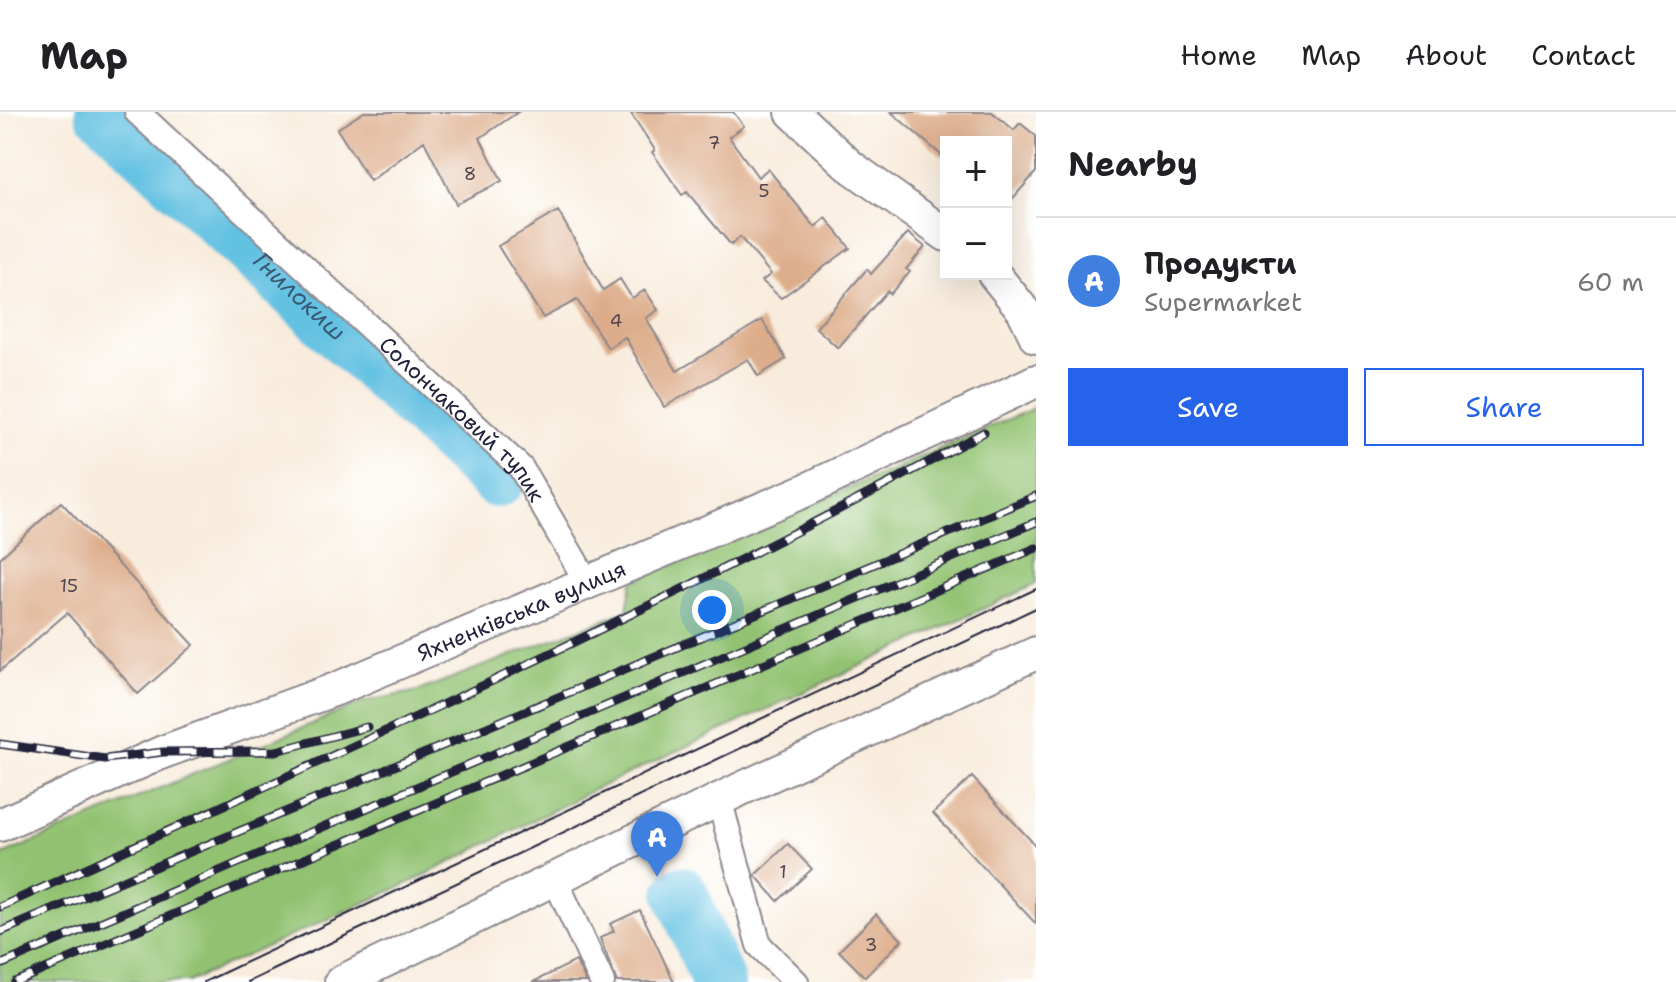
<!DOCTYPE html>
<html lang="en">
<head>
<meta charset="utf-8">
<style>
  body { margin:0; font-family:"Shantell Sans",sans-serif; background:#f2f2f2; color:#202124 }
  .controls { position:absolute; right:24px; top:24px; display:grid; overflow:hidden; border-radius:0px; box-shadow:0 8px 32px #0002 }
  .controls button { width:72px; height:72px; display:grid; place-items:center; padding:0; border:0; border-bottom:2px solid #e0e0e0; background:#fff; color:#202124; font:40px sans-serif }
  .you { position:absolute; left:712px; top:498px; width:28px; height:28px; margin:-20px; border:6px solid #fff; border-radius:50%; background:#1a73e8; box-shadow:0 0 0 12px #1a73e833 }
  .badge { display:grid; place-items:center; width:52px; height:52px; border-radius:50%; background:#2563eb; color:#fff; font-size:26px; font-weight:700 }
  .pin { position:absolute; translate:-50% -66px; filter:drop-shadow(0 2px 4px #0008) }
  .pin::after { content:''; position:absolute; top:42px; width:28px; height:24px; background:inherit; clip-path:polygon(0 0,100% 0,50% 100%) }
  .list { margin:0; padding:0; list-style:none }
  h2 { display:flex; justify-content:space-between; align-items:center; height:104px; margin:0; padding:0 32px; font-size:34px }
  h2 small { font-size:26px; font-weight:400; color:#757577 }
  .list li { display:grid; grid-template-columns:52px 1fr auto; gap:24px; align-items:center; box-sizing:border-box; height:128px; padding:0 32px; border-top:2px solid #e0e0e0 }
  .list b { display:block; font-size:30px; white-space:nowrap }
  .list p { margin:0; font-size:26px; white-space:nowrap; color:#757577 }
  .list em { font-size:26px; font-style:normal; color:#757577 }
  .actions { display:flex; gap:16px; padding:24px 32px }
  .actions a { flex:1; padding:18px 0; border:2px solid #2563eb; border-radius:0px; text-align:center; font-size:28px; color:#2563eb }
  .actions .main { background:#2563eb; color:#fff }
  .map { position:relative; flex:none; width:1036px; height:870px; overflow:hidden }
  header { display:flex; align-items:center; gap:48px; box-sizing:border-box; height:112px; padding:0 40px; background:#fff; border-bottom:2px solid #e0e0e0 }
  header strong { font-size:38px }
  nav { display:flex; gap:44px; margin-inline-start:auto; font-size:28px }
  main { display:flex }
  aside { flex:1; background:#fff }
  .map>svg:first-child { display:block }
  .green { fill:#92c271; stroke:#5a7256; stroke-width:2 }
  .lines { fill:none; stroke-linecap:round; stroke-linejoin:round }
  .river { stroke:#64c1e2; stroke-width:54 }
  .building { fill:#ddad8b }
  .minor-casing { stroke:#8d878c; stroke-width:28 }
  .secondary-casing { stroke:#8d878c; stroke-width:36 }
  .minor { stroke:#fff; stroke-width:24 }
  .secondary { stroke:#fff; stroke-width:32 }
  .tram { stroke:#22223b; stroke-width:2 }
  .rail-casing { stroke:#22223b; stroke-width:9 }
  .rail { stroke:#fff; stroke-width:6; stroke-dasharray:18; stroke-linecap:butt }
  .labels { text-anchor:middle; stroke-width:6; stroke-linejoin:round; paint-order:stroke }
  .number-label { font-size:18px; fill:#51454f }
  .street-label { font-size:22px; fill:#22223b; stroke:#fff }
  .water-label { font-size:24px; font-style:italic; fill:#395a75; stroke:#fff }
</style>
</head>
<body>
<header>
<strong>Map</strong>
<nav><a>Home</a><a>Map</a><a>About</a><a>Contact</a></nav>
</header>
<main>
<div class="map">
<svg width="1036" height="870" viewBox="0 0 1036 870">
  <rect width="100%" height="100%" fill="#fff"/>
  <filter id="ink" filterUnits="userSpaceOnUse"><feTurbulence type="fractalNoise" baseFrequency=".0125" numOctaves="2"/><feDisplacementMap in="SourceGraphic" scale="16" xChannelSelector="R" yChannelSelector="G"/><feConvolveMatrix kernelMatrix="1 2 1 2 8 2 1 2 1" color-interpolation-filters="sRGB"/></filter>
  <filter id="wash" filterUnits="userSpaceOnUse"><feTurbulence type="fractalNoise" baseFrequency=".006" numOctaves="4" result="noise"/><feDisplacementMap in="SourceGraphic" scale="32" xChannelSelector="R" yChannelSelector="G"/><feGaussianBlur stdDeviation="1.8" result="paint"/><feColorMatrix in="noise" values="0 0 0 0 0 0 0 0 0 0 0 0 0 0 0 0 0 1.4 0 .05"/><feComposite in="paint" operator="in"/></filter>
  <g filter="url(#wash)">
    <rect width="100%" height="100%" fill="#f8ecdc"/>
    <path class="green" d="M 1036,295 L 1036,472 L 593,678 L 413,769 L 188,870 L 0,870 L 0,744 L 363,590 L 418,579 L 627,499 L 632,470 Z"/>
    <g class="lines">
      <g class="river">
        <path id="s1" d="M 102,0 L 497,369"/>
        <path d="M 681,781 L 718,870"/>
      </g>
    </g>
    <g id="blocks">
      <path class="building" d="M 364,0 L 518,0 L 480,26 L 502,69 L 456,92 L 424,29 L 370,69 L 337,17 Z
        M 630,0 L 733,0 L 744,14 L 729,25 L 758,65 L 768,57 L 815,115 L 826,106 L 850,136 L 781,186 L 762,169 L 771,162 L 740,125 L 731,133 L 687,80 L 682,83 L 652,40 L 655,38 Z
        M 891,0 L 992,0 L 1014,18 L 1020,11 L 1036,24 L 1036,60 L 1006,94 L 1006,30 L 946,30 L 946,47 Z
        M 558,99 L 603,178 L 620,167 L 632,186 L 645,178 L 658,198 L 646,206 L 677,259 L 762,208 L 786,247 L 758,264 L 748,247 L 664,295 L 625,225 L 608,236 L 577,188 L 543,206 L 498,134 Z
        M 908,121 L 925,135 L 906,157 L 910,160 L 890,182 L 887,179 L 838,236 L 816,216 L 867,157 L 871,162 Z
        M 61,390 L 194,533 L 138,582 L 67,501 L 0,559 L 0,446 Z
        M 972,665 L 1036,734 L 1036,812 L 933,701 Z
        M 788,732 L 812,757 L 778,789 L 755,763 Z
        M 640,798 L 674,870 L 617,870 L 600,826 L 614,819 L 610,812 Z
        M 876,802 L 902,828 L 865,865 L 839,839 Z
        M 576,849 L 586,870 L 533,870 Z"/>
    </g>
  </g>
  <g filter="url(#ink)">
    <use href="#blocks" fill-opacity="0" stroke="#8d878c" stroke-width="2"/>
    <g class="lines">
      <g class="minor-casing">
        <g id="minor">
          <path id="s2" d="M 137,0 L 521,356 L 587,470"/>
          <path d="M 719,687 L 759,833 L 796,870"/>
          <path d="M 555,767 L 602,870"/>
        </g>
      </g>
      <g class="secondary-casing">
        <g id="secondary">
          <path d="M 792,0 L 850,54 L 946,123"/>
          <path d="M 994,162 L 1023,198 L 1036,225"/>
          <path id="s3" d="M 0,713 L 163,640 L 336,577 L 804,379 L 1036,269"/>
          <path d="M 341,870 L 743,676 L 1036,541"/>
        </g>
      </g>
      <use href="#minor" class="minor"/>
      <use href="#secondary" class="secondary"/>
      <path class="tram" d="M 204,870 L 1036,477
        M 248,870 L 1036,496"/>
      <g class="rail-casing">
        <path id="rail" d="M 0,632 L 105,647 L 163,640 L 276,639 L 367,615
          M 0,795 C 332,645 665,495 984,320
          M 0,820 L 1036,384
          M 0,853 L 1036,410
          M 15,870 L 1036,436"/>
      </g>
      <use href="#rail" class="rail"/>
    </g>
  </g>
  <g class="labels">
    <g class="number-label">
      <text x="714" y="37">7</text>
      <text x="470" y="68">8</text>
      <text x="764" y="85">5</text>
      <text x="616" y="215">4</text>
      <text x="69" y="480">15</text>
      <text x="783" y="766">1</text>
      <text x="871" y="839">3</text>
    </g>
    <g class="street-label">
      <text dy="8" stroke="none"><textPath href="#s2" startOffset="448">Солончаковий тупик</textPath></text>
      <text dy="8" stroke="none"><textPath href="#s3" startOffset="564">Яхненківська вулиця</textPath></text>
    </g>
    <g class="water-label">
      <text dy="8" stroke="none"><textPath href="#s1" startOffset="270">Гнилокиш</textPath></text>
    </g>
  </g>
</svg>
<div class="controls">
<button>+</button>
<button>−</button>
</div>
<div class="you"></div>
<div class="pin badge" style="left:657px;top:765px;background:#3f7fe0">A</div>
</div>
<aside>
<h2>Nearby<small></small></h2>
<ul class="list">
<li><span class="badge" style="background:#3f7fe0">A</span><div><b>Продукти</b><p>Supermarket</p></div><em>60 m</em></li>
</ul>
<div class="actions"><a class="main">Save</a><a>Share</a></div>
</aside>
</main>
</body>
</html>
